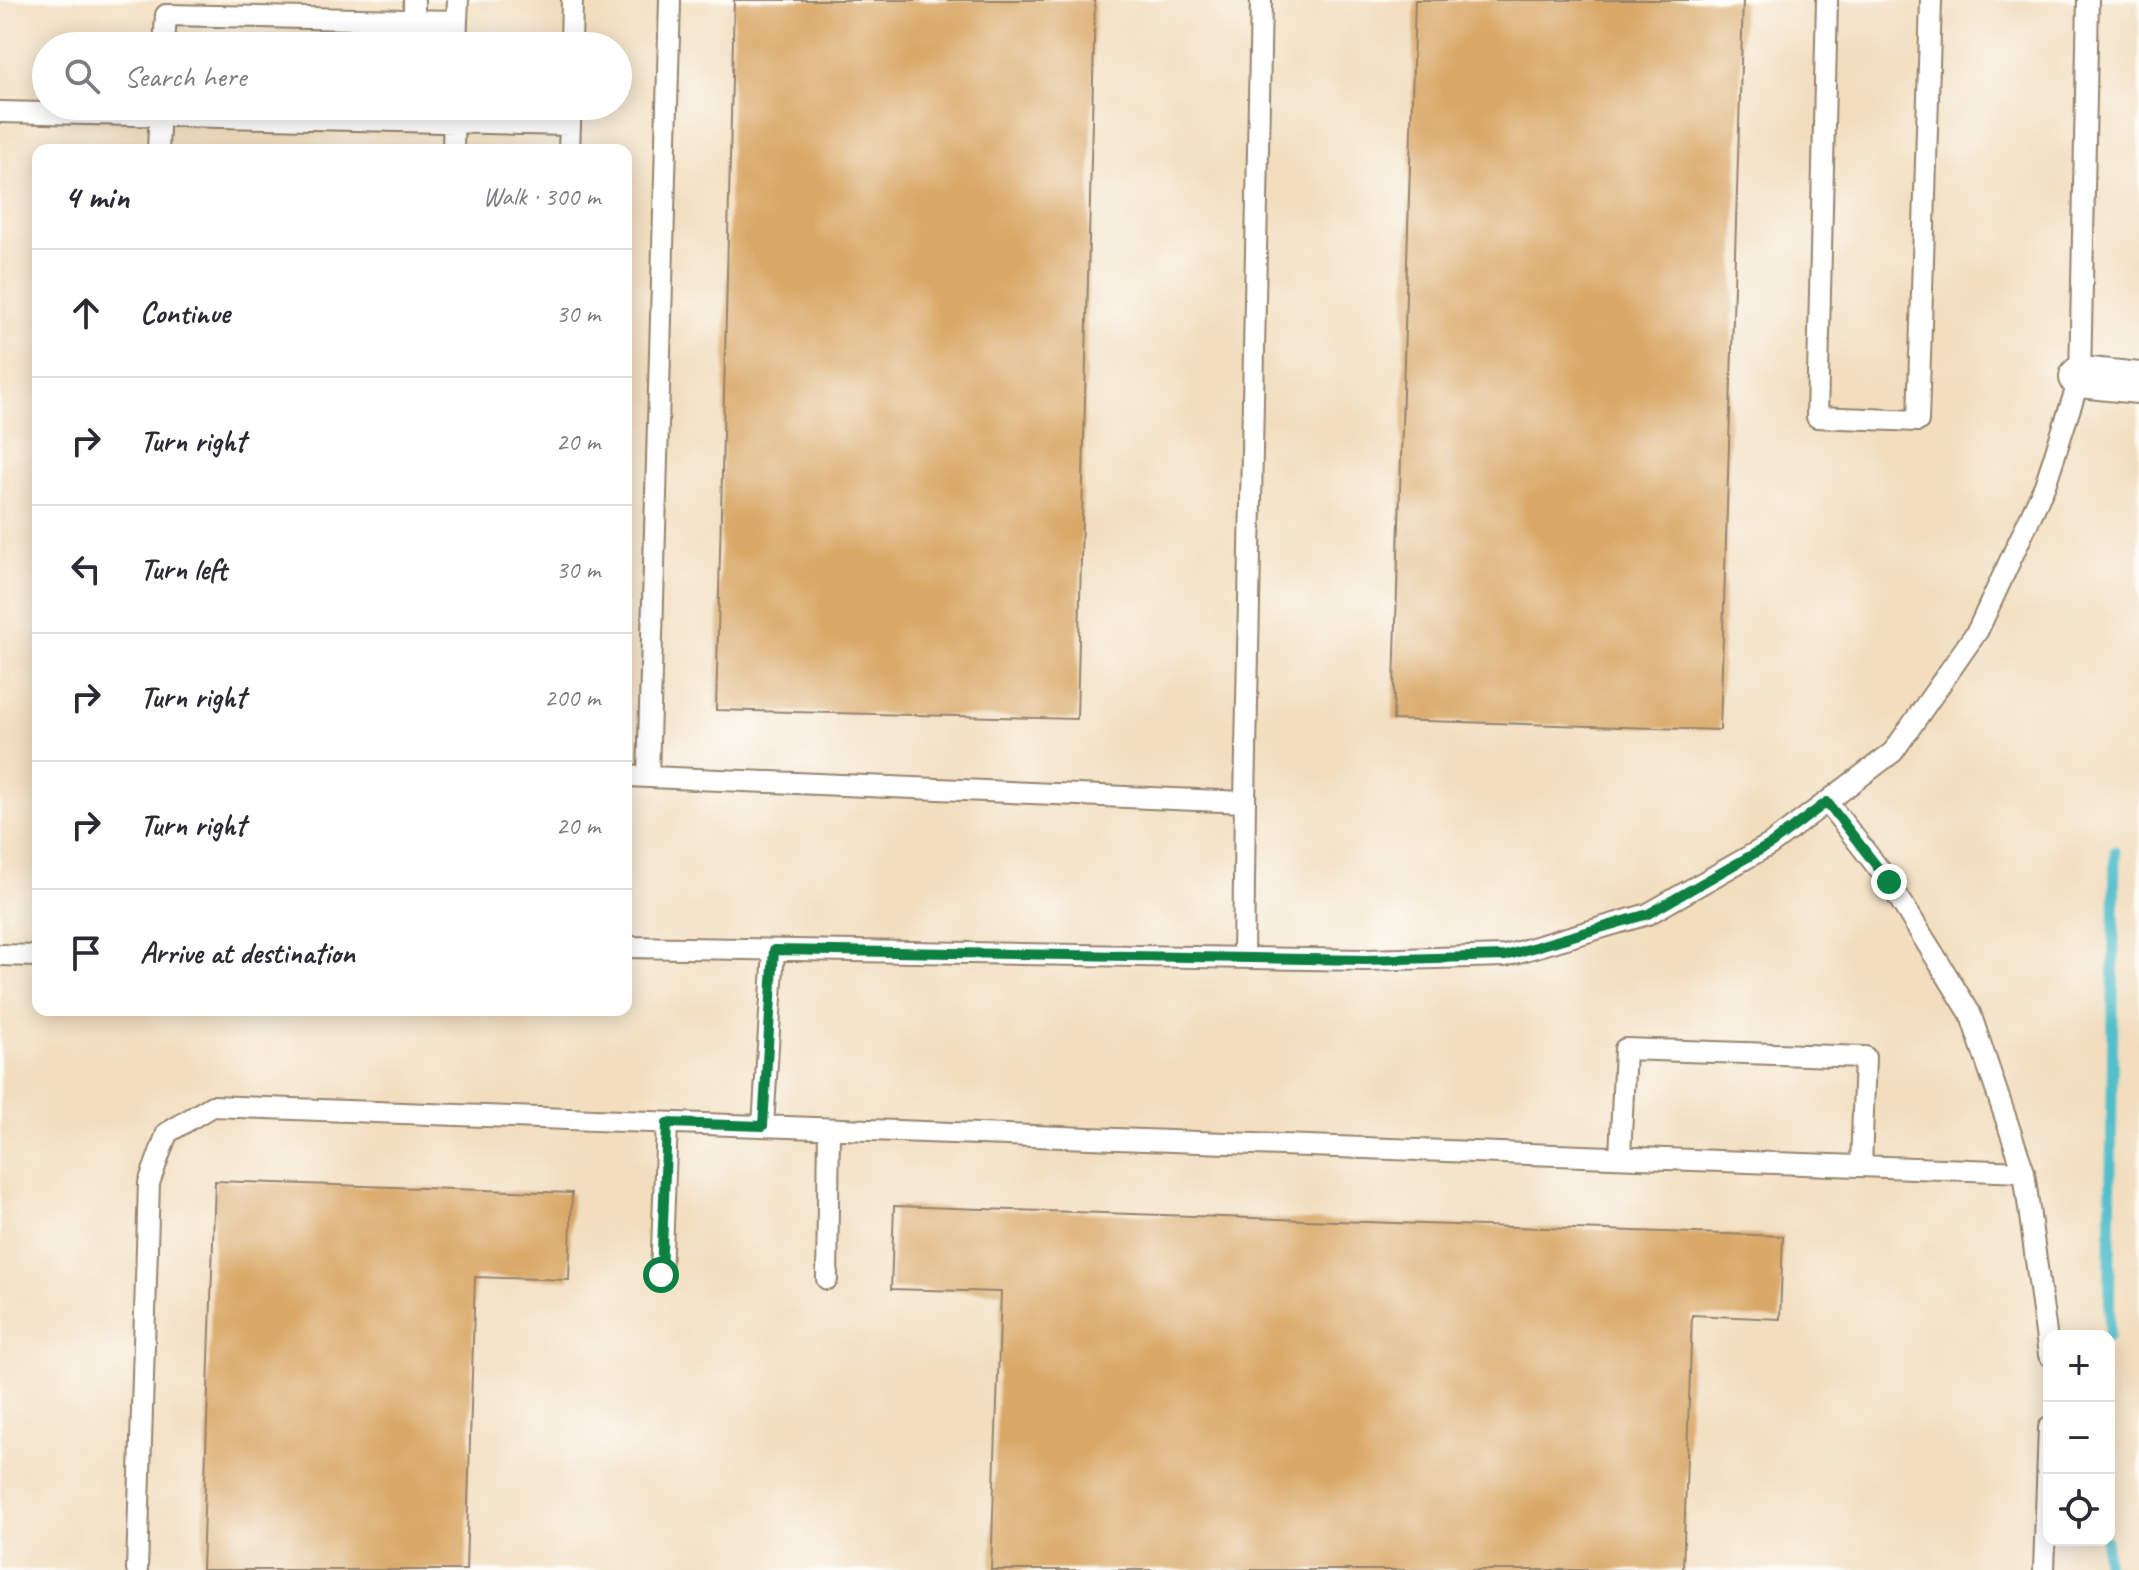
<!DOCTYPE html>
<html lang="en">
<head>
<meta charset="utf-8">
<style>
  body { margin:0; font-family:Caveat,sans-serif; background:#f7f7f7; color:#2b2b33 }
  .controls { position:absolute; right:24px; bottom:24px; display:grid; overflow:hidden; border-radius:16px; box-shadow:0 4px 20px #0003 }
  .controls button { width:72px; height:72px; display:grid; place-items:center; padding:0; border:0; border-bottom:2px solid #e1e1e2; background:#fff; color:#2b2b33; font:40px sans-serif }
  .stop { position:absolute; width:24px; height:24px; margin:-18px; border:6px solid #0b8043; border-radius:50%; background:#fff }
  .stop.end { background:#0b8043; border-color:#fff; box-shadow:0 2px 8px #0008 }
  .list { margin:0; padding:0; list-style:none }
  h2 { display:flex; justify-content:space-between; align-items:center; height:104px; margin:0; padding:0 32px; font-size:34px }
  h2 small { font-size:26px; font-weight:400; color:#7c7c81 }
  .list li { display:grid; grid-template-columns:52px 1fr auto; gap:24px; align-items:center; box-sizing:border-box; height:128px; padding:0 32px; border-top:2px solid #e1e1e2 }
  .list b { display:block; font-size:30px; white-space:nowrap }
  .list em { font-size:26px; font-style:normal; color:#7c7c81 }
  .icon { flex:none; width:44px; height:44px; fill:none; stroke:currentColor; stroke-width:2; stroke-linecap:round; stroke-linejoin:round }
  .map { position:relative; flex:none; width:2139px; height:1570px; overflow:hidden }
  .search { position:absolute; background:#fff; box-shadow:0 4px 20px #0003; left:32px; top:32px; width:600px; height:88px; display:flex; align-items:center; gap:20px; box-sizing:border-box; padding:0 28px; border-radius:44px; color:#7c7c81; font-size:30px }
  .panel { position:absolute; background:#fff; box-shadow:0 4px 20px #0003; left:32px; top:144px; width:600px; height:872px; border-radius:16px }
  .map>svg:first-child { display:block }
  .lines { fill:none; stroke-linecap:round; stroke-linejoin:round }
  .stream { stroke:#51beca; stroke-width:11 }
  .building { fill:#d9a766 }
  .lane-casing { stroke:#96846e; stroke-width:24 }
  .street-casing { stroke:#96846e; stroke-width:44 }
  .lane { stroke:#fff; stroke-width:20 }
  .street { stroke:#fff; stroke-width:40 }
  .route { stroke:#0b8043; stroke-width:10 }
</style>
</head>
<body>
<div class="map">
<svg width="2139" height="1570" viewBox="0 0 2139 1570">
  <rect width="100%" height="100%" fill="#fdfcf7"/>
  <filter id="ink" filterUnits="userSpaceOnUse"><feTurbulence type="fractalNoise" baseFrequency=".0125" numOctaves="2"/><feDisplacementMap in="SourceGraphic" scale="16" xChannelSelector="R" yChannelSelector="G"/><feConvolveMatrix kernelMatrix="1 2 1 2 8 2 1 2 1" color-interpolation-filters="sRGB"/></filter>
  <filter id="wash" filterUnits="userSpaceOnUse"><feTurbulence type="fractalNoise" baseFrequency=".006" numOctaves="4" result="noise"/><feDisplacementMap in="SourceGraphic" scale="32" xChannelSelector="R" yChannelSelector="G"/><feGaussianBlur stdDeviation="1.8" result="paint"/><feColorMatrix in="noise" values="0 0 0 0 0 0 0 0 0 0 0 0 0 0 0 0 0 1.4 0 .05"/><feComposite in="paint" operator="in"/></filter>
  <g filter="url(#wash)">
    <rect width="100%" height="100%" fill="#f2debf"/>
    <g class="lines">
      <path class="stream" d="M 2109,1336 L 2115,851
        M 2106,1570 L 2106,1540"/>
    </g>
    <g id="blocks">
      <path class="building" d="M 734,0 L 1095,0 L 1077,719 L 716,710 Z
        M 1415,0 L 1743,0 L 1720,730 L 1393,720 Z
        M 215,1181 L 572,1193 L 569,1280 L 475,1277 L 466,1570 L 202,1570 Z
        M 894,1206 L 1783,1236 L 1780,1319 L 1692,1315 L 1683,1570 L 991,1570 L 1001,1292 L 891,1289 Z"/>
    </g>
  </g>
  <g filter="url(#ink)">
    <use href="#blocks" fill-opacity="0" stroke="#96846e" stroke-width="2"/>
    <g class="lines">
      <g class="lane-casing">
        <path id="lane" d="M 1827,0 L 1817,417 L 1918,421 L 1931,0
          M 414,21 L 414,0
          M 457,21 L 458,0
          M 164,46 L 166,15 L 457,21 L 456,46
          M 571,46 L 572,0
          M 0,112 L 570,125 L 570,106
          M 158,150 L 160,106
          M 453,150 L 454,106
          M 569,150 L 570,125
          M 626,776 L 1245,802 L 1243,958
          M 648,777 L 670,0
          M 1245,802 L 1261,0
          M 1827,802 L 1889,882 L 1970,1013 L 2024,1172 L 2049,1355
          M 626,947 L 1366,960 L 1505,956 L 1648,914 L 1771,844 L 1893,752 L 1978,630 L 2045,485 L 2080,377 L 2088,0
          M 0,955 L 38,956
          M 763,1126 L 774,950
          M 1620,1157 L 1625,1049 L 1865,1057 L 1861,1166
          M 661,1275 L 667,1123
          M 827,1279 L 829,1129
          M 137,1570 L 149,1183 L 167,1133 L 212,1106 L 2024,1172
          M 2044,1570 L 2049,1428"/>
      </g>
      <g class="street-casing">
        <path id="street" d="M 2080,377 L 2139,383"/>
      </g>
      <use href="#lane" class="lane"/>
      <use href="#street" class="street"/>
    </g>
  </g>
  <g class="lines" filter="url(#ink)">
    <path class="route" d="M 661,1275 L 667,1123 L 763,1126 L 774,950 L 1366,960 L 1505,956 L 1648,914 L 1771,844 L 1827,802 L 1889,882"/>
  </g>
</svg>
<div class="controls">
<button>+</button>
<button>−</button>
<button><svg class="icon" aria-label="locate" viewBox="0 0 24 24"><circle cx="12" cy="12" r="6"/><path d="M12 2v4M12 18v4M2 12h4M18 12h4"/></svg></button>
</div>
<div class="stop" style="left:661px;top:1275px"></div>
<div class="stop end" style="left:1889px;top:882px"></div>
<div class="search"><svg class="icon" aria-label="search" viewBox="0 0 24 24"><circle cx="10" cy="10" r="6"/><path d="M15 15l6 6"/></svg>Search here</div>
<section class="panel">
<h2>4 min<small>Walk · 300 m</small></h2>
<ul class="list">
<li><svg class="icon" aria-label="ahead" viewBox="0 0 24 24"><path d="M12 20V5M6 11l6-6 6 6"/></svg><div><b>Continue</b></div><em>30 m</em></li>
<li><svg class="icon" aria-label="right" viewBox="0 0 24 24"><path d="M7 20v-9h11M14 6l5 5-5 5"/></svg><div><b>Turn right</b></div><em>20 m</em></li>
<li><svg class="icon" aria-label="left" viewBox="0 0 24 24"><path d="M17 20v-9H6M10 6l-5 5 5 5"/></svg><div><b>Turn left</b></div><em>30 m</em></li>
<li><svg class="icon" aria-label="right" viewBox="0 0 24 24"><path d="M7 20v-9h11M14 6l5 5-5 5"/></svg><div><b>Turn right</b></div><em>200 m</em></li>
<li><svg class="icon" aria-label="right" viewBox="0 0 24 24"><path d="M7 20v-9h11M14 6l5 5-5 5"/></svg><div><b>Turn right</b></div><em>20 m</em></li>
<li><svg class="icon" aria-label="arrive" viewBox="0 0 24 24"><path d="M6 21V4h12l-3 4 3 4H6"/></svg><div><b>Arrive at destination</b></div></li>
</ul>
</section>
</div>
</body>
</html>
